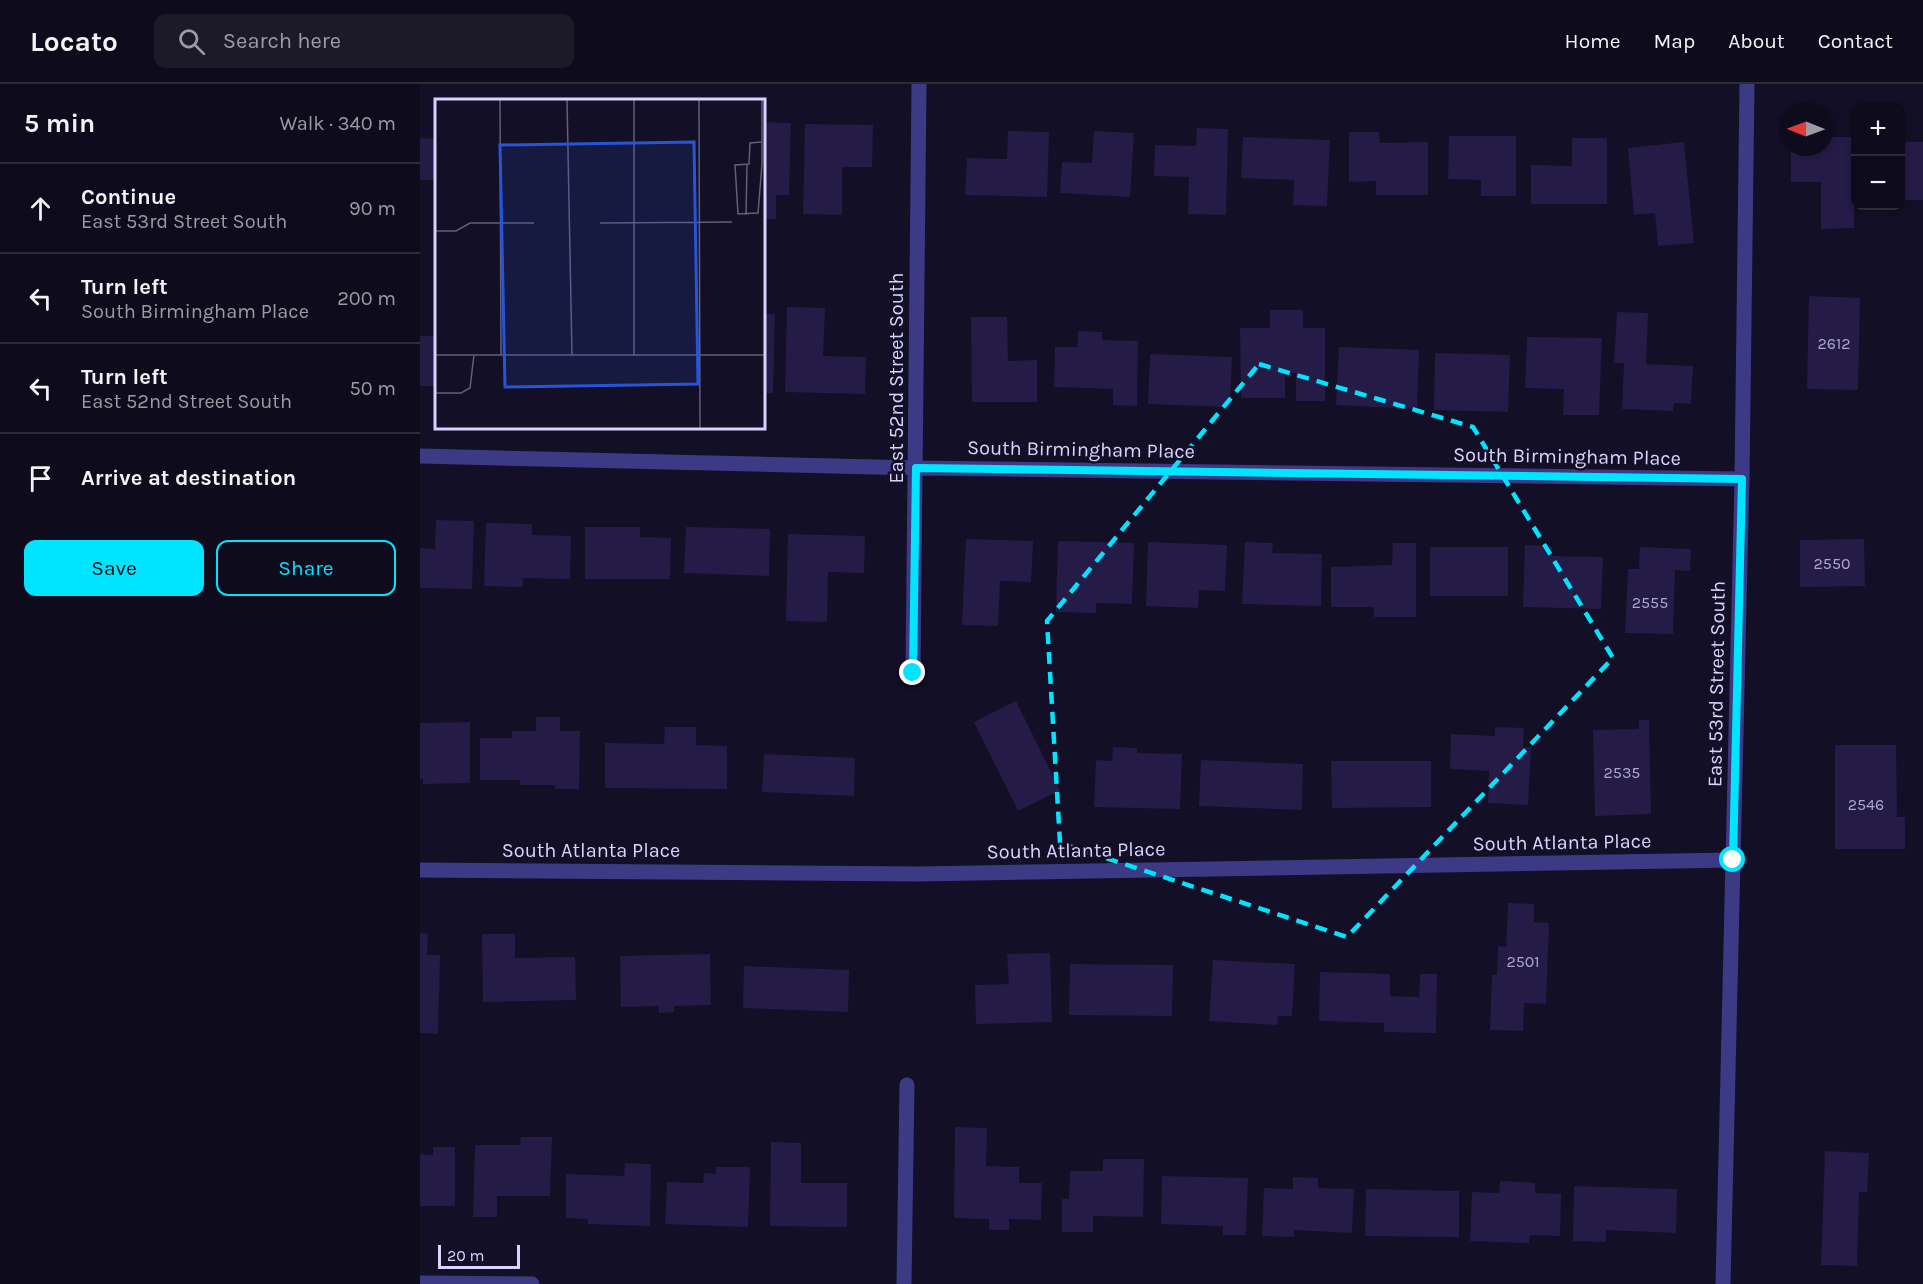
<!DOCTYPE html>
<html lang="en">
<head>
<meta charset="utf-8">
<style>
  body { margin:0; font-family:Karla,sans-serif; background:#1c1929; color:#f1f3f6 }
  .controls { position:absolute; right:18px; top:18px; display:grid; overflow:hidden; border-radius:12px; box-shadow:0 3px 9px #0003 }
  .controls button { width:54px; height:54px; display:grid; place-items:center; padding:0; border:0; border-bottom:2px solid #2e2b3b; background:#0e0b1c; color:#f1f3f6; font:30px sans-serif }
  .compass { position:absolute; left:1359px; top:18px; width:54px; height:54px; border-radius:50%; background:#0e0b1c; box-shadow:0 3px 9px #0003; rotate:271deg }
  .scale { position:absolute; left:18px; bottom:15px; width:82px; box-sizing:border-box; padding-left:6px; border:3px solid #d9d4ff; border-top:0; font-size:16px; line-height:21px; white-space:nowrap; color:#d9d4ff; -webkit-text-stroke:4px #130f26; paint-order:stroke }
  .stop { position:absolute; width:18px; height:18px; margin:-14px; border:4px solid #00e5ff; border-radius:50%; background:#fff }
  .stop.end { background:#00e5ff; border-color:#fff; box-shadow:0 2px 6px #0008 }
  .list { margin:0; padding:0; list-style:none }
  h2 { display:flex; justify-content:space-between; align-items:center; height:78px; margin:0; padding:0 24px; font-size:26px }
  h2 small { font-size:20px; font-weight:400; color:#9b9ba3 }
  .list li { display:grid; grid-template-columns:39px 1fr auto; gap:18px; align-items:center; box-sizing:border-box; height:90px; padding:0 24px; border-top:2px solid #2e2b3b }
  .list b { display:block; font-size:22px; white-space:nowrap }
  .list p { margin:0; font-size:20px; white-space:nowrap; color:#9b9ba3 }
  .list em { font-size:20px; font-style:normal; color:#9b9ba3 }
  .actions { display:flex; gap:12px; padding:18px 24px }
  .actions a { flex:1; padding:14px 0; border:2px solid #00e5ff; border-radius:12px; text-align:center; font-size:21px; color:#00e5ff }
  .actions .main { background:#00e5ff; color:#111 }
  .icon { flex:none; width:33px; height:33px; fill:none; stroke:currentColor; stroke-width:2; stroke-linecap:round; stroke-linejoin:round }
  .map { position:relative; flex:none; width:1503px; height:1200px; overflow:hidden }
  header { display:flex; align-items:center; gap:36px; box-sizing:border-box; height:84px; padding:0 30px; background:#0e0b1c; border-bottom:2px solid #2e2b3b }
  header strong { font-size:28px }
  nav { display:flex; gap:33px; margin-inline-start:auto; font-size:21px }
  .search { width:420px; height:54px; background:#1c1929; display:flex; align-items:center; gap:15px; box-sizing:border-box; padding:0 21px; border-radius:12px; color:#9b9ba3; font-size:22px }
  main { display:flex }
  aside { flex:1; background:#0e0b1c }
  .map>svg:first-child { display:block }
  .building { fill:#241b47 }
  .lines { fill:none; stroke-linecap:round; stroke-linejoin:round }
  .street { stroke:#3d3a85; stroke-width:15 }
  .route { stroke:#00e5ff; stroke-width:8 }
  .marked { fill:none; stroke:#00e5ff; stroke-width:4.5; stroke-dasharray:12 8; stroke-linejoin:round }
  .labels { text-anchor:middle; stroke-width:5; stroke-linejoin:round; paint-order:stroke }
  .number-label { font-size:16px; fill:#aca6d1 }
  .street-label { font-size:20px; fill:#d9d4ff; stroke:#130f26 }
  .inset-road { fill:none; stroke:#625e7d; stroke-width:1.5 }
  .view { fill:#2655da; fill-opacity:0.15; stroke:#2655da; stroke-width:3 }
  .inset-edge { fill:none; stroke:#d9d4ff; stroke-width:3 }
</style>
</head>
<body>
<header>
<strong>Locato</strong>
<div class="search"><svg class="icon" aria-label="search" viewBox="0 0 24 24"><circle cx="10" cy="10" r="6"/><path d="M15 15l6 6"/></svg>Search here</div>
<nav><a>Home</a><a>Map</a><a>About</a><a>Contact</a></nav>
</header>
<main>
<aside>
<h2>5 min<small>Walk · 340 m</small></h2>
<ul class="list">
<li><svg class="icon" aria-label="ahead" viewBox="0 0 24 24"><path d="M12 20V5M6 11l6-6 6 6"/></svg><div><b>Continue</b><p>East 53rd Street South</p></div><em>90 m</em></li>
<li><svg class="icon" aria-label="left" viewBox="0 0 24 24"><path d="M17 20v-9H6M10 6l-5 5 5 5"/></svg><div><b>Turn left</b><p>South Birmingham Place</p></div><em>200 m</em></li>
<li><svg class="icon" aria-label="left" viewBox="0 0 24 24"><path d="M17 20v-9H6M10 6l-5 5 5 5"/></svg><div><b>Turn left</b><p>East 52nd Street South</p></div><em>50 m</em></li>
<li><svg class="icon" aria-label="arrive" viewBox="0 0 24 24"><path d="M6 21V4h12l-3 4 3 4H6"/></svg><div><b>Arrive at destination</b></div></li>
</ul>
<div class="actions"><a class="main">Save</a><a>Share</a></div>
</aside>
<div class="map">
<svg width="1503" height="1200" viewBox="0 0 1503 1200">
  <rect width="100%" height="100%" fill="#130f26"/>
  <path class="building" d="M 344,38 L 371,39 L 369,111 L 356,111 L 356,135 L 344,135 Z
    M 385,40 L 453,41 L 452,83 L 422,83 L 422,131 L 383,130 Z
    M 777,44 L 808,45 L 806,131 L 768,130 L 769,93 L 734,92 L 735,61 L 776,62 Z
    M 588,47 L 629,48 L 627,113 L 545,111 L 547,74 L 587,75 Z
    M 674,47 L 714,49 L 710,113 L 640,109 L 642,78 L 672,79 Z
    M 929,48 L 959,48 L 960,59 L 1008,58 L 1008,111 L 956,111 L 956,97 L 929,98 Z
    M 1029,52 L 1096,52 L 1096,112 L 1061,112 L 1061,96 L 1028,95 Z
    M 823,53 L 910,56 L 907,122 L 873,121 L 874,96 L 821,94 Z
    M 1404,53 L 1434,53 L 1434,144 L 1401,145 L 1401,98 L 1371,98 L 1371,63 L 1404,63 Z
    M 0,54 L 16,55 L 15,96 L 0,96 Z
    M 1152,54 L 1187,54 L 1187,120 L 1111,120 L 1111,81 L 1152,82 Z
    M 1264,58 L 1274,159 L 1238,162 L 1235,129 L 1214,131 L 1208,64 Z
    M 1480,58 L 1503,58 L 1503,116 L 1480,116 Z
    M 1389,212 L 1440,214 L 1438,306 L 1387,305 Z
    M 367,223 L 405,224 L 403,272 L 446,273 L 445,310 L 365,308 Z
    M 850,226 L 883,226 L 883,244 L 905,244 L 905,317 L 876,317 L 876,289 L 865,289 L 865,314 L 821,314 L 820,244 L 850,244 Z
    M 1197,228 L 1228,229 L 1226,280 L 1273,282 L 1271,320 L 1254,319 L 1253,327 L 1202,325 L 1204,279 L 1194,279 Z
    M 344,230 L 355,230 L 353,309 L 344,309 Z
    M 551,233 L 587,233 L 588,277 L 617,276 L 617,318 L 552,318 Z
    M 658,247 L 682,248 L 682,256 L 718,257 L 717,322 L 693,321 L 693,305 L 634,303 L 635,263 L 658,263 Z
    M 0,252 L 16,252 L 16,302 L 0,302 Z
    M 1107,253 L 1182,254 L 1179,331 L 1143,331 L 1144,305 L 1105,304 Z
    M 919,263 L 999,266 L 997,325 L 916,321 Z
    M 1015,269 L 1090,271 L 1088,328 L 1014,326 Z
    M 730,270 L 812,273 L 810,323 L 728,320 Z
    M 16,436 L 54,437 L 52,505 L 0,504 L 0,464 L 15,465 Z
    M 66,439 L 112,440 L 112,451 L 151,452 L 150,495 L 103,494 L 102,503 L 64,502 Z
    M 165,443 L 220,443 L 220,453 L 251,454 L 250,495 L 165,495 Z
    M 266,443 L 350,445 L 349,492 L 264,489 Z
    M 368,450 L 445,452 L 444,489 L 408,488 L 407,538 L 366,537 Z
    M 546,455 L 613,457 L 611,498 L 580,497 L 578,542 L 542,541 Z
    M 1444,455 L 1445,502 L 1380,503 L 1380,456 Z
    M 638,457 L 714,459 L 712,520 L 676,519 L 676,529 L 636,528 Z
    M 728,458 L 807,461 L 805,507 L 779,506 L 778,524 L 726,522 Z
    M 825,458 L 853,459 L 852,469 L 902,470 L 901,522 L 822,520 Z
    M 973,459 L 996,459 L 996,533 L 954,533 L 954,523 L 911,523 L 911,483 L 972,481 Z
    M 1105,461 L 1132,462 L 1131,472 L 1183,473 L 1181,525 L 1103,523 Z
    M 1010,463 L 1088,463 L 1088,512 L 1010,512 Z
    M 1220,463 L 1271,465 L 1270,487 L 1255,486 L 1253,550 L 1205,549 L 1208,485 L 1219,485 Z
    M 596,617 L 640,706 L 598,727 L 554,638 Z
    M 116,633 L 140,633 L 140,647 L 160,647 L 159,705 L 135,705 L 135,701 L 100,701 L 100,696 L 60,696 L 60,654 L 92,654 L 92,647 L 116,647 Z
    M 1219,636 L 1229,636 L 1231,730 L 1175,732 L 1173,646 L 1219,645 Z
    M 50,638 L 50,699 L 3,700 L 3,695 L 0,695 L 0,639 Z
    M 245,643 L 276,643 L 276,661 L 307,662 L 307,705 L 185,704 L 185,659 L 244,660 Z
    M 1075,643 L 1104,644 L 1103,663 L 1111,663 L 1108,721 L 1068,719 L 1069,687 L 1030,685 L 1031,650 L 1075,652 Z
    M 1415,661 L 1476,661 L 1477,733 L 1485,733 L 1485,765 L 1415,765 Z
    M 693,663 L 717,664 L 717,669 L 762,670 L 760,725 L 674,723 L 676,676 L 692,677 Z
    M 344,670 L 435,674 L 434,712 L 342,708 Z
    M 781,676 L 883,680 L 882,726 L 779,722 Z
    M 911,677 L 1011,677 L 1011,723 L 912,724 Z
    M 1088,819 L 1114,820 L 1114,838 L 1129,839 L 1126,920 L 1104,919 L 1103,947 L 1070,946 L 1072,891 L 1077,891 L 1078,862 L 1086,863 Z
    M 0,849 L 8,850 L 7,871 L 20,871 L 18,950 L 0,949 Z
    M 62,850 L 95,850 L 95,874 L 155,873 L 156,916 L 63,918 Z
    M 630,869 L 632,938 L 556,940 L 555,901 L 589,900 L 587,870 Z
    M 290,870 L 291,921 L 254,922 L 254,928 L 239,929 L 239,922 L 201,923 L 200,872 Z
    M 793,876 L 875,880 L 872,932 L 858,932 L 857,941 L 789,937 Z
    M 650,880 L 753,881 L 752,932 L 649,931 Z
    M 324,882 L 429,886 L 428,928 L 323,924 Z
    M 900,888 L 970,890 L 970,912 L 999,913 L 1000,890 L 1017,890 L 1016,949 L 964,948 L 964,939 L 899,937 Z
    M 535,1043 L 567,1044 L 566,1082 L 599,1083 L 599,1099 L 622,1099 L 621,1136 L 589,1135 L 589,1146 L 569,1146 L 569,1135 L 534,1134 Z
    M 101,1053 L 132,1053 L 130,1112 L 77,1112 L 77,1133 L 53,1133 L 55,1061 L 100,1061 Z
    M 351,1058 L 381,1059 L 381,1099 L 427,1099 L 427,1143 L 350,1142 Z
    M 13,1063 L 35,1063 L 35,1122 L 0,1122 L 0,1070 L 13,1071 Z
    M 1405,1067 L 1449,1069 L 1447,1108 L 1439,1108 L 1437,1182 L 1401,1181 Z
    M 683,1075 L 724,1075 L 723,1133 L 673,1132 L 673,1148 L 642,1148 L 642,1115 L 649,1115 L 650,1087 L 683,1087 Z
    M 205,1079 L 231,1080 L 230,1142 L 168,1140 L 168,1135 L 146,1134 L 146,1090 L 204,1092 Z
    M 296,1083 L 330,1083 L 328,1143 L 245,1140 L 247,1098 L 283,1099 L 284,1089 L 296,1090 Z
    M 742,1092 L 828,1094 L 826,1151 L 803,1151 L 803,1142 L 741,1140 Z
    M 873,1093 L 898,1094 L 898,1104 L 934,1105 L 932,1149 L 874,1146 L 874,1153 L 842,1152 L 844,1104 L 873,1105 Z
    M 1080,1097 L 1115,1099 L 1115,1109 L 1141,1110 L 1140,1152 L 1110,1151 L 1109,1159 L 1050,1157 L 1052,1108 L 1079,1109 Z
    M 1154,1102 L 1257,1105 L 1256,1149 L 1186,1146 L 1186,1158 L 1153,1157 Z
    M 946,1105 L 1039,1107 L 1039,1153 L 945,1152 Z"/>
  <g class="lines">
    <path class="street" d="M 0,372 L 496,384 L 1322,395
      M 493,589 L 499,0
      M 0,786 L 499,790 L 1313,776
      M 0,1199 L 112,1200
      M 484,1200 L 487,1001
      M 1303,1200 L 1322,395 L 1327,0"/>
  </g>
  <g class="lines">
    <path class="route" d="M 493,589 L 496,384 L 1322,395 L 1313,776"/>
  </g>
  <path class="marked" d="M 839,280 L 1053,343 L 1193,574 L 927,853 L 640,759 L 627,537 Z"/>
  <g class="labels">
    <g class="number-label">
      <text x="1414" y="265">2612</text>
      <text x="1412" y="485">2550</text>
      <text x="1230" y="524">2555</text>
      <text x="1202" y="694">2535</text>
      <text x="1446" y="726">2546</text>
      <text x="1103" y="883">2501</text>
    </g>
    <g class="street-label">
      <text transform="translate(476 294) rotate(-90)" y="7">East 52nd Street South</text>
      <text transform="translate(661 365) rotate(1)" y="7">South Birmingham Place</text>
      <text transform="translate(1147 372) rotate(1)" y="7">South Birmingham Place</text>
      <text transform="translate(1296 600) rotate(-89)" y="7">East 53rd Street South</text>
      <text transform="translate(1142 758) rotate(-1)" y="7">South Atlanta Place</text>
      <text x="171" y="773">South Atlanta Place</text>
      <text transform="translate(656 766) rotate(-1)" y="7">South Atlanta Place</text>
    </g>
  </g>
  <g transform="translate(15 15)">
    <rect width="330" height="330" fill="#130f26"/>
    <path class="inset-road" d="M 65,1 L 66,256M 132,1 L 137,256M 264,1 L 265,329M 327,43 L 315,44 L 314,65 L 300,66 L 303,115 L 323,114 L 327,65 L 327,1M 311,116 L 312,65M 165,124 L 297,123M 0,132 L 21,132 L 35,124 L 99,124M 0,256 L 330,256M 199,257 L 199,1M 0,294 L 26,294 L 35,289 L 39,256"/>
    <path class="view" d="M 259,43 L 263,285 L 70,288 L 65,46 Z"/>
    <rect width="330" height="330" class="inset-edge"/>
  </g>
</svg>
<div class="controls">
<button>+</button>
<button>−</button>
</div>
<svg class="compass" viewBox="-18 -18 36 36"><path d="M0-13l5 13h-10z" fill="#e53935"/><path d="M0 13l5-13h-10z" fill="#9b9ba3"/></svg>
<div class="scale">20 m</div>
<div class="stop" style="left:1313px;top:776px"></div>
<div class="stop end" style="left:493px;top:589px"></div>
</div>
</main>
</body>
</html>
